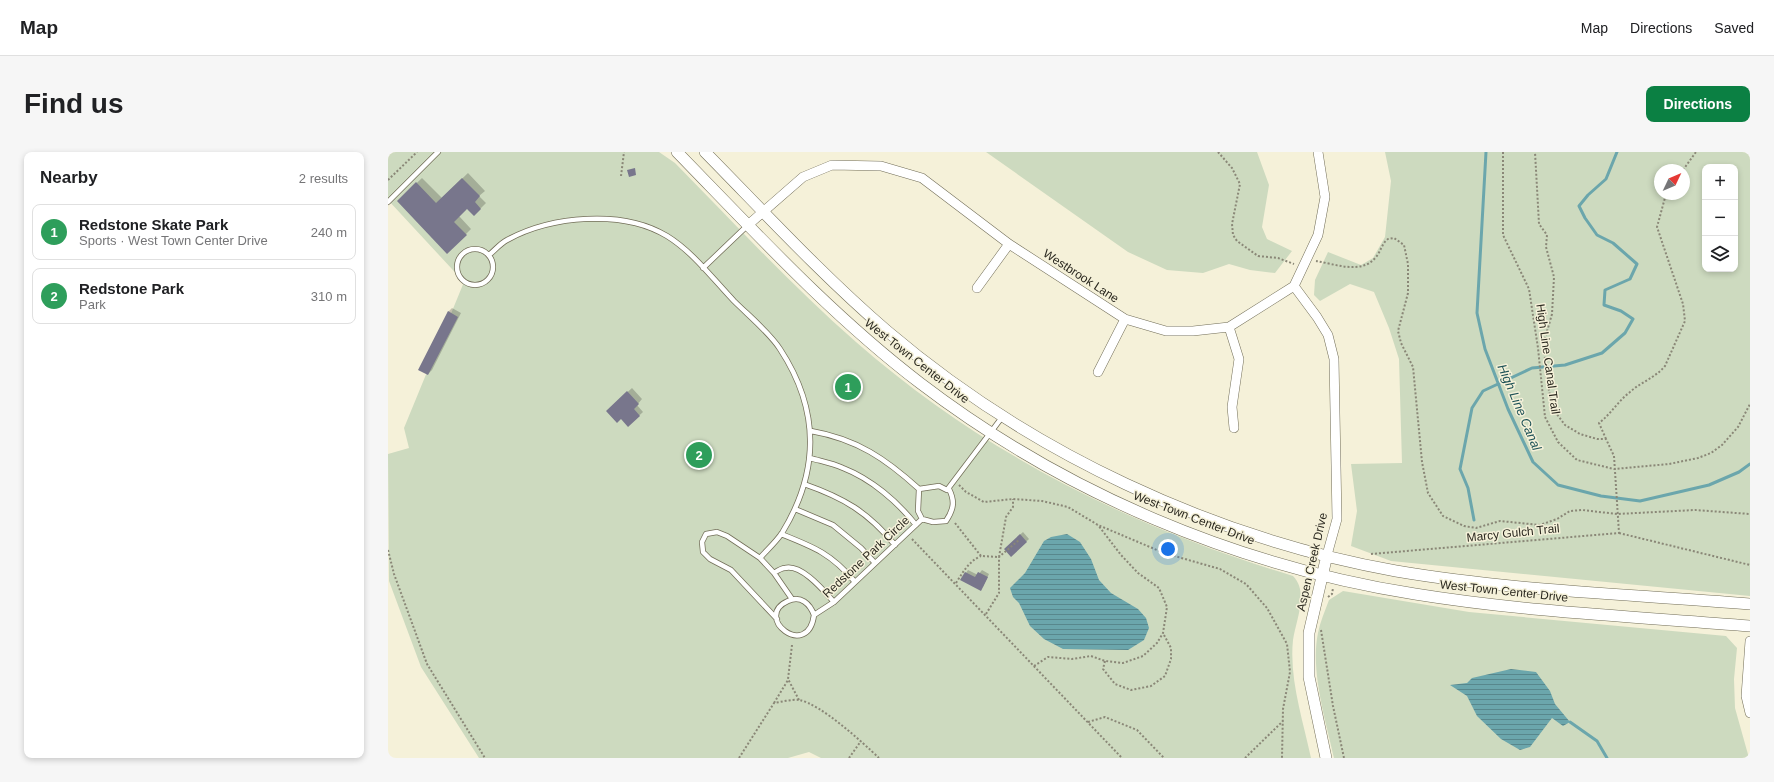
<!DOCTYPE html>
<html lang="en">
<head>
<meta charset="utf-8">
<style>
  body { margin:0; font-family:Helvetica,sans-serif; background:#f6f6f6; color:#202124 }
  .controls { position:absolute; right:12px; top:12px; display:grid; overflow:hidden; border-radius:8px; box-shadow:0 2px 6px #0003 }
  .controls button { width:36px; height:36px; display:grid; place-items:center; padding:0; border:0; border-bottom:1px solid #e0e0e0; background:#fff; color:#202124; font:20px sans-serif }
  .compass { position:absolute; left:1266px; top:12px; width:36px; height:36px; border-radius:50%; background:#fff; box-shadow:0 2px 6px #0003; rotate:46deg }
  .you { position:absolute; left:780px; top:397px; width:14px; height:14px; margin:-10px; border:3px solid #fff; border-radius:50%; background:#1a73e8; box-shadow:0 0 0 6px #1a73e833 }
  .badge { display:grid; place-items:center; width:26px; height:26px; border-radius:50%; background:#0b8043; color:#fff; font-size:13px; font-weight:700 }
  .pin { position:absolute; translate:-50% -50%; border:2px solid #fff; box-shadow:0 1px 4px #0006 }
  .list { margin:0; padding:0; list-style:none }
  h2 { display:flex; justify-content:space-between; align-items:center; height:52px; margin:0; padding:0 16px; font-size:17px }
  h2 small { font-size:13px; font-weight:400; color:#757577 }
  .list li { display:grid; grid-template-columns:26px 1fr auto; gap:12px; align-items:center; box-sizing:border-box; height:56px; margin:0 8px 8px; padding:0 8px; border:1px solid #e0e0e0; border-radius:8px }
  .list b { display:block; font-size:15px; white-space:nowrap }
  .list p { margin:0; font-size:13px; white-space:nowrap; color:#757577 }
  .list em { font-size:13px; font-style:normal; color:#757577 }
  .icon { flex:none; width:22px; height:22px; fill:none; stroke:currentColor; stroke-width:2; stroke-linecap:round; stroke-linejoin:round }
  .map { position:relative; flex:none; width:1362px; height:606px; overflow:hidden; border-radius:8px }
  header { display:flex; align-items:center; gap:24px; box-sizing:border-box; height:56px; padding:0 20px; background:#fff; border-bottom:1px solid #e0e0e0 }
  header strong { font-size:19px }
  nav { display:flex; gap:22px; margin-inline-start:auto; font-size:14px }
  .intro { display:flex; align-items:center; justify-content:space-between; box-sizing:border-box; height:96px; padding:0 24px }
  h1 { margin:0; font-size:28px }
  .button { padding:10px 18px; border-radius:8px; background:#0b8043; color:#fff; font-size:14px; font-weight:700 }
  main { display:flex; gap:24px; padding:0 24px }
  aside { flex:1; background:#fff; border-radius:8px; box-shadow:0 2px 6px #0003 }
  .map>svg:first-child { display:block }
  .green { fill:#cddabf; fill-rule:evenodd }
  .water { fill:url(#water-rules) }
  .shadow { fill:#0003 }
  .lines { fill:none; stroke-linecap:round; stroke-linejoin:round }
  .stream { stroke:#6ba6ac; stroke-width:3 }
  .building { fill:#78768c }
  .service-casing { stroke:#726e58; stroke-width:6 }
  .minor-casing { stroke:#726e58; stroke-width:10 }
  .tertiary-casing { stroke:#726e58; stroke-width:12 }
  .path { stroke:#8a8777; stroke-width:2; stroke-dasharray:2 2; stroke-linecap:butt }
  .service { stroke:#fff; stroke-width:4.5 }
  .minor { stroke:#fff; stroke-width:9 }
  .tertiary { stroke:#fff; stroke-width:11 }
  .labels { text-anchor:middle; stroke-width:3; stroke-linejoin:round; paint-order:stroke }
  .street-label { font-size:12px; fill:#2b2920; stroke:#f5f1d9 }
  .water-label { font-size:13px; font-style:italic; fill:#1e5257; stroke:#f5f1d9 }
</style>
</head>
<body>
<header>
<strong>Map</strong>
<nav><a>Map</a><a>Directions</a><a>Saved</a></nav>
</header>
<div class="intro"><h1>Find us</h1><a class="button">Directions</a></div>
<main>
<aside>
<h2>Nearby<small>2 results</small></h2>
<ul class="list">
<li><span class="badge" style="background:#2e9e5b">1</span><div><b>Redstone Skate Park</b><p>Sports · West Town Center Drive</p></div><em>240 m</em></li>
<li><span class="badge" style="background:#2e9e5b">2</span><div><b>Redstone Park</b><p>Park</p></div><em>310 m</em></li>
</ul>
</aside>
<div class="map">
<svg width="1362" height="606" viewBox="0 0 1362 606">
  <defs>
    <pattern id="water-rules" width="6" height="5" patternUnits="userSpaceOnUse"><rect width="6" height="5" fill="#6ba6ac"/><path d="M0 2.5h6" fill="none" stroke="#58878c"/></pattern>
  </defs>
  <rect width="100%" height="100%" fill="#f5f1d9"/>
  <path class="green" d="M 0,0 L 271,0 L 287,11 C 346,71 404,134 468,190 C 596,302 743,375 905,424 C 921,440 908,468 905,488 C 901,527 915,568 923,606 L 433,606 L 421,600 L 400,606 L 91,606 L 33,515 L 1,429 L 0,302 L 21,296 L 16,276 L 76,130 L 0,48 Z
    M 598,0 L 869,0 L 881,33 L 874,75 L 879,87 L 904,99 L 887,121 L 862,118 L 841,112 L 815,121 L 779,118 L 740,100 Z
    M 997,0 L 1362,0 L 1362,444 L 1003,409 L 963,394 L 969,359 L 963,312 L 1014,311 L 1011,207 L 1001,176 L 986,140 L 962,132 L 932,149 L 926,143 L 927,128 L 940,100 L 973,113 L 985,106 L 997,85 L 1003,29 ZM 1317,15 L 1347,15 L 1347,117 L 1317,117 ZM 1272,18 L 1296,18 L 1296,42 L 1272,42 Z
    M 955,439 L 1081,460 L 1338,484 L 1349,496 L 1346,527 L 1347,556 L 1361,606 L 946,606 C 938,569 922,519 930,481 C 932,470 937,459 941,448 Z"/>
  <path class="water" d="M 679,382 L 692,390 L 703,407 L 711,428 L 723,441 L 750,457 L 758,466 L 761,476 L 756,488 L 740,498 L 675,497 L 656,487 L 642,474 L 631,451 L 625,445 L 622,436 L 637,421 L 656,389 L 663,385 Z
    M 1123,517 L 1148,520 L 1162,539 L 1167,552 L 1182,570 L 1175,574 L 1164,566 L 1142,595 L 1132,598 L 1113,587 L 1089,564 L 1079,544 L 1062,533 L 1079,531 L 1084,526 Z"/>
  <path class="shadow" d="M 80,21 L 97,39 L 91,44 L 98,51 L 86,63 L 79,55 L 71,64 L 83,77 L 60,100 L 10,49 L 34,26 L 54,46 Z
    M 64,156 L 73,161 L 44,218 L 40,222 L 60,160 Z
    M 244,236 L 254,247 L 249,253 L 255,260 L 240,274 L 233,266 L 219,259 Z
    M 635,380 L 641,387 L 623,404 L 617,397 Z
    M 580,418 L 590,423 L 594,418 L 601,422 L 595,435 L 578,421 Z"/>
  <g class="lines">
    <path class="stream" d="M 1098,0 L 1089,161 L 1097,197 L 1120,257 L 1145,310 L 1170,333 L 1213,344 L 1252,349 L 1321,333 L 1351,320 L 1362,312
      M 1086,368 L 1080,336 L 1072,317 L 1084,256 L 1095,239 L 1144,216 L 1177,213 L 1214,201 L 1237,181 L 1245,167 L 1233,159 L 1216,153 L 1217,138 L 1242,127 L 1249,112 L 1225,91 L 1209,83 L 1197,66 L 1191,54 L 1200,43 L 1218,27 L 1229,0
      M 1182,570 L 1209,589 L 1219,606"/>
  </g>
  <path class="building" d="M 247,16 L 248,23 L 241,25 L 239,18 Z
    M 74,26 L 92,44 L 87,50 L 93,57 L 86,64 L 79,57 L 66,70 L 79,83 L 59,102 L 9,49 L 28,30 L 48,51 Z
    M 60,159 L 70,165 L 40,223 L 30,218 Z
    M 239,239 L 251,252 L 246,257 L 252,264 L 240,275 L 233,267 L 229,271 L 218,259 Z
    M 632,382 L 639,390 L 623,405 L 616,397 Z
    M 577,420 L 587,425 L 590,420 L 600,425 L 593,439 L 572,428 Z"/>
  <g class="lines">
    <g class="service-casing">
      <path id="service" d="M 0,50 L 50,0
        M69 115a18 18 0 1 1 36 0a18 18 0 1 1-36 0Z
        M 101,103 C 107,98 113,91 119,88 C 163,64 235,57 279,84 C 305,100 325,127 346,149 C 360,163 382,181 392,197 C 432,258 432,319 394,381 C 388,390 379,398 372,406 L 339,384 L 329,380 L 318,382 L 314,390 L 315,400 L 322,407 L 343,418 L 389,467
        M 315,116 L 360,73
        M 423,279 C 469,287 498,307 531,337 L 551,334 L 559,338 L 615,264
        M 422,306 C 432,309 444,311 455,316 C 483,327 509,349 528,373
        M 416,332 C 456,346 480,360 507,393
        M 531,337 L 530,359 L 534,367
        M 407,357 L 445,373 L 473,396 L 487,411
        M 393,382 C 426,395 444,402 467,430
        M 372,406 L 386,421 L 404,447
        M 386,421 C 389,419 394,416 397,416 C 414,412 436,439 446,450
        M 426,463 C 422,452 413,443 400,449 C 364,465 420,509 426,463 L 446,450 L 534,367 L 545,370 L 558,369 C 566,357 567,349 561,337"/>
    </g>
    <g class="minor-casing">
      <path id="minor" d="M 360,73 L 415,25 L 444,13 L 493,14 L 534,26 L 621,92 L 737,167 L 778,179 L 805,179 L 841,175 L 906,134 L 930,83 L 937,45 L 930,0
        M 906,134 L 929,165 L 940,183 L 946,207 L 949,367 L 939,403
        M 589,136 L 621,92
        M 841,175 L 851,207 L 844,255 L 846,276
        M 710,220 L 737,167
        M 1362,489 L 1358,544 L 1362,561"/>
    </g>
    <g class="tertiary-casing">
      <path id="tertiary" d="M 289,0 C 367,80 443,163 532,231 C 676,341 849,414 1027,442 C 1138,460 1251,465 1362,474
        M 317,0 C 377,61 434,123 499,179 C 641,300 824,386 1008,419 C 1125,439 1244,442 1362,452
        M 938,606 L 921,525 L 921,481 L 939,403"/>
    </g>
    <path class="path" d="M 830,0 L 844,16 L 852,32 L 844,72 L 845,83 L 849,89 L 870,104 L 890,106 L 906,112
      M 1115,0 L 1115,83 L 1141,137 L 1150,196 L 1157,265 L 1170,290 L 1189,308 L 1226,317 L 1281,312 L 1310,306 L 1323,301 L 1334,293 L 1350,275 L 1362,252
      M 1295,18 L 1308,0
      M 233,24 L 236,0
      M 0,28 L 29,0
      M 928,109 C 947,112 974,123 988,105 C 993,99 994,91 1000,87 L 1006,86 L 1016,93 L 1020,112 L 1020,141 L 1010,179 L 1013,191 L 1025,215 L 1034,310 L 1040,341 L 1055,364 L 1076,374 L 1088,376 L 1112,369 L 1152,373 L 1169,367 L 1182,359 L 1194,358 L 1229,362 L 1307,358 L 1362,362
      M 1218,287 L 1211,271 C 1223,262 1230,249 1242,240 C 1253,230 1267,226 1277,214 L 1297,169 L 1295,152 L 1269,75 L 1278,42
      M 571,333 L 578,340 L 596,350 L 625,347 L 654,349 L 680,355 L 710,373 L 776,401 L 832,417 L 858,432 L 879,456 L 899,492 L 902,520 L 895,557 L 894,606
      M 567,371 L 593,404 L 611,405 L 618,365 L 625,355 L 625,347
      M 1231,381 L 1362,413
      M 524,387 L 734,606
      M 0,398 L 6,422 L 39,512 L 97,606
      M 983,402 L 1231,381 L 1226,304 L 1218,287 L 1209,287 L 1192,282 L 1177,273 L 1165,257 L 1158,225 L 1156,190 L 1164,162 L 1166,125 L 1158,95 L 1159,83 L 1151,72 L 1147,0
      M 568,431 C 575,420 581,409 593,404
      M 940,445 L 944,442 L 945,436
      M 598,462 L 611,441 L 611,405 L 631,388
      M 933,478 L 945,554 L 956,606
      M 404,493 L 400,527 L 411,548
      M 717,509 L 715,517 L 727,532 L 743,538 L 763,534 L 777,524 L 783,507 L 783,496 L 775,481
      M 646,514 L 660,505 L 684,507 L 703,504 L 717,509 L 735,511 L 755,504 L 769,491 L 775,481 L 779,455 L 771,436 L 750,421 L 733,403 L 710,373
      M 386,551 L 400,528
      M 700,570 L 717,565 L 749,578 L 776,606
      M 351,606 L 386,551 C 393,550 404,547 411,548 C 433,552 474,590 491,606
      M 461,606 L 473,589
      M 857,606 L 895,569"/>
    <use href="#service" class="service"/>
    <use href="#minor" class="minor"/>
    <use href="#tertiary" class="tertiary"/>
  </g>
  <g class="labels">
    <g class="street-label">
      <text transform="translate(693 124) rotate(33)" y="4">Westbrook Lane</text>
      <text transform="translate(1160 207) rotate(82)" y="4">High Line Canal Trail</text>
      <text transform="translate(529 209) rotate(38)" y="4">West Town Center Drive</text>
      <text transform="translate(806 366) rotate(21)" y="4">West Town Center Drive</text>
      <text transform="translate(1125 381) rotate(-6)" y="4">Marcy Gulch Trail</text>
      <text transform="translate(478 405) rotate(-43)" y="4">Redstone Park Circle</text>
      <text transform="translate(924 410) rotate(-77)" y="4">Aspen Creek Drive</text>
      <text transform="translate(1116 439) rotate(6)" y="4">West Town Center Drive</text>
    </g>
    <g class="water-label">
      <text transform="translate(1132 255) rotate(67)" y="5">High Line Canal</text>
    </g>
  </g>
</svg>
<div class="controls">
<button>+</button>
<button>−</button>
<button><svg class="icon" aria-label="layers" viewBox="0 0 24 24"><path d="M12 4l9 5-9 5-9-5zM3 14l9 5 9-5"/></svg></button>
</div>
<svg class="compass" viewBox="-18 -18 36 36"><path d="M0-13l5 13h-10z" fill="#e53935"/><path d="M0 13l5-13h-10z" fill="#757577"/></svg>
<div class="you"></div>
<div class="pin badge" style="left:460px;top:235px;background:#2e9e5b">1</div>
<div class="pin badge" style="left:311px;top:303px;background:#2e9e5b">2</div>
</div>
</main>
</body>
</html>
